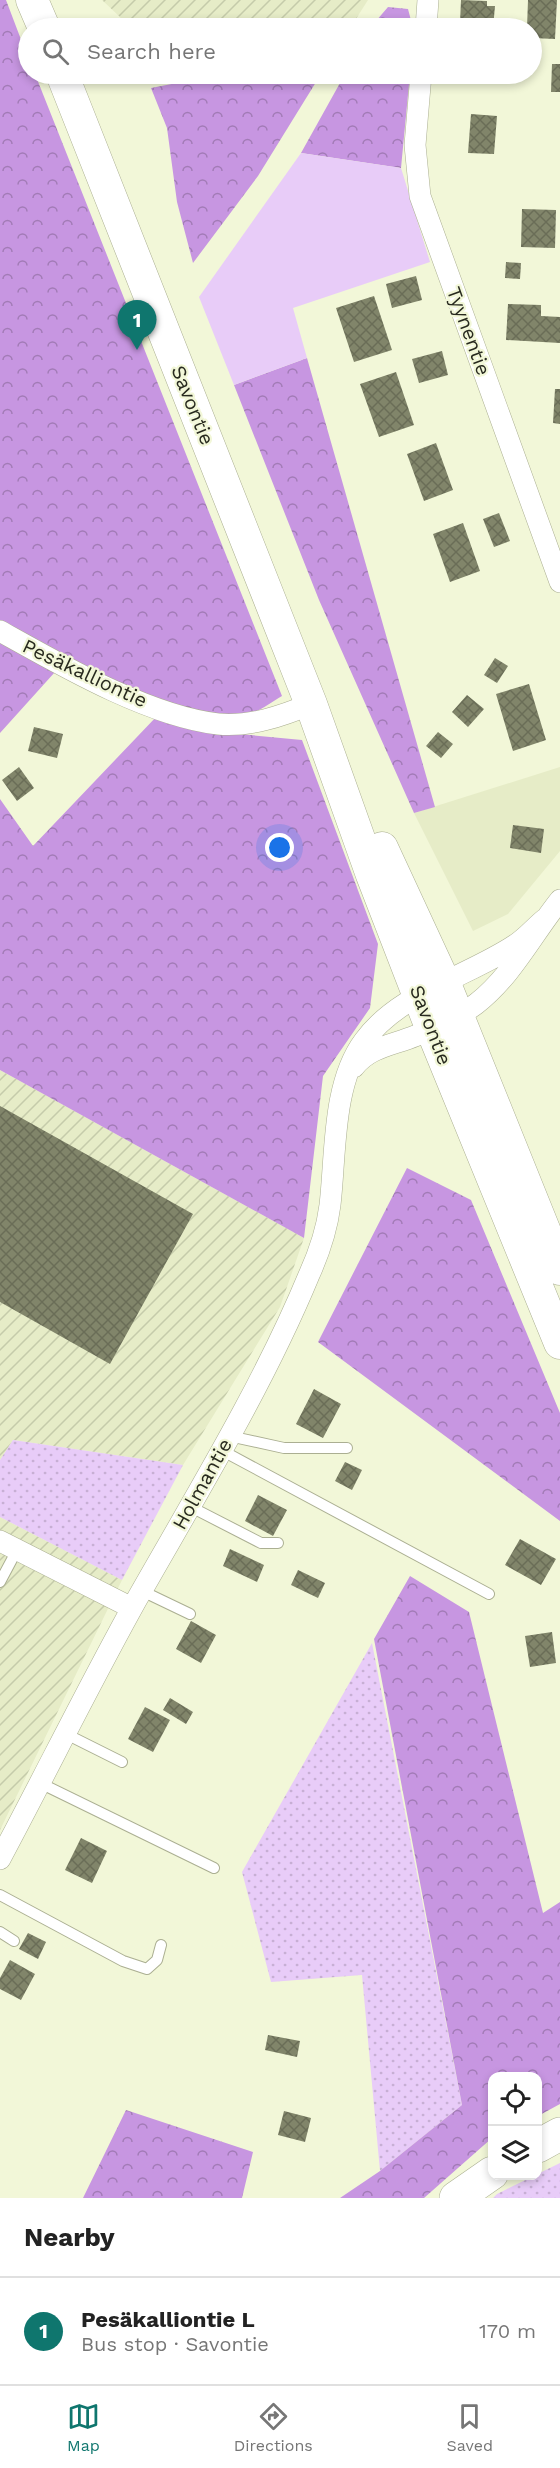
<!DOCTYPE html>
<html lang="en">
<head>
<meta charset="utf-8">
<style>
  body { margin:0; font-family:"Work Sans",sans-serif; background:#f2f2f2; color:#222 }
  .controls { position:absolute; right:18px; bottom:18px; display:grid; overflow:hidden; border-radius:12px; box-shadow:0 3px 9px #0003 }
  .controls button { width:54px; height:54px; display:grid; place-items:center; padding:0; border:0; border-bottom:2px solid #e0e0e0; background:#fff; color:#222; font:30px sans-serif }
  .you { position:absolute; left:280px; top:848px; width:21px; height:21px; margin:-15px; border:4px solid #fff; border-radius:50%; background:#1a73e8; box-shadow:0 0 0 9px #1a73e833 }
  .badge { display:grid; place-items:center; width:39px; height:39px; border-radius:50%; background:#0f766e; color:#fff; font-size:20px; font-weight:700 }
  .pin { position:absolute; translate:-50% -50px; filter:drop-shadow(0 2px 3px #0008) }
  .pin::after { content:''; position:absolute; top:32px; width:21px; height:18px; background:inherit; clip-path:polygon(0 0,100% 0,50% 100%) }
  .list { margin:0; padding:0; list-style:none }
  h2 { display:flex; justify-content:space-between; align-items:center; height:78px; margin:0; padding:0 24px; font-size:26px }
  h2 small { font-size:20px; font-weight:400; color:#767676 }
  .list li { display:grid; grid-template-columns:39px 1fr auto; gap:18px; align-items:center; box-sizing:border-box; height:108px; padding:0 24px; border-top:2px solid #e0e0e0 }
  .list b { display:block; font-size:22px; white-space:nowrap }
  .list p { margin:0; font-size:20px; white-space:nowrap; color:#767676 }
  .list em { font-size:20px; font-style:normal; color:#767676 }
  .icon { flex:none; width:33px; height:33px; fill:none; stroke:currentColor; stroke-width:2; stroke-linecap:round; stroke-linejoin:round }
  .map { position:relative; flex:none; width:560px; height:2198px; overflow:hidden }
  .search { position:absolute; background:#fff; box-shadow:0 3px 9px #0003; left:18px; right:18px; top:18px; height:66px; display:flex; align-items:center; gap:15px; box-sizing:border-box; padding:0 21px; border-radius:33px; color:#767676; font-size:22px }
  .sheet { height:186px; background:#fff }
  nav { display:flex; justify-content:space-around; align-items:center; box-sizing:border-box; height:84px; border-top:2px solid #e0e0e0; background:#fff; font-size:16px; color:#767676 }
  nav a { display:grid; justify-items:center; gap:3px }
  nav .on { color:#0f766e }
  .map>svg:first-child { display:block }
  .built { fill:#e6ecc7 }
  .industrial { fill:url(#industrial-furrows) }
  .grass { fill:url(#grass-dots) }
  .forest { fill:url(#forest-crowns) }
  .pitch { fill:#e8ccf8 }
  .building { fill:url(#building-cross-hatch) }
  .lines { fill:none; stroke-linecap:round; stroke-linejoin:round }
  .lane-casing { stroke:#abaf92; stroke-width:12 }
  .street-casing { stroke:#abaf92; stroke-width:22 }
  .secondary-casing { stroke:#abaf92; stroke-width:33 }
  .highway-casing { stroke:#abaf92; stroke-width:34 }
  .lane { stroke:#fff; stroke-width:10 }
  .street { stroke:#fff; stroke-width:21 }
  .secondary { stroke:#fff; stroke-width:32 }
  .highway { stroke:#fff; stroke-width:33 }
  .labels { text-anchor:middle; stroke-width:4.5; stroke-linejoin:round; paint-order:stroke }
  .street-label { font-size:20px; fill:#282a1f; stroke:#f2f7d8 }
</style>
</head>
<body>
<div class="map">
<svg width="560" height="2198" viewBox="0 0 560 2198">
  <defs>
    <pattern id="industrial-furrows" width="10" height="10" patternUnits="userSpaceOnUse" patternTransform="scale(1.5)"><rect width="10" height="10" fill="#e6ecc7"/><path d="M-1 1l2-2M0 10L10 0M9 11l2-2" fill="none" stroke="#c5cbaa"/></pattern>
    <pattern id="grass-dots" width="8" height="8" patternUnits="userSpaceOnUse" patternTransform="scale(1.5)"><rect width="8" height="8" fill="#e8ccf8"/><path d="M2 2h.1M6 6h.1" fill="none" stroke="#c7afd4" stroke-width="1.8" stroke-linecap="round"/></pattern>
    <pattern id="forest-crowns" width="20" height="18" patternUnits="userSpaceOnUse" patternTransform="scale(1.5)"><rect width="20" height="18" fill="#c796e1"/><path d="M2 6a3 3 0 1 1 6 0M12 15a3 3 0 1 1 6 0" fill="none" stroke="#a27bb6"/></pattern>
    <pattern id="building-cross-hatch" width="8" height="8" patternUnits="userSpaceOnUse" patternTransform="scale(1.5)"><rect width="8" height="8" fill="#81856a"/><path d="M0 0l8 8M0 8l8-8" fill="none" stroke="#6a6d57"/></pattern>
  </defs>
  <rect width="100%" height="100%" fill="#f2f7d8"/>
  <path class="built" d="M 560,767 L 560,851 L 508,914 L 473,931 L 414,813 Z"/>
  <path class="industrial" d="M 102,0 L 368,0 L 354,22 L 327,28 L 126,28 L 120,17 Z
    M 0,1070 L 304,1238 L 280,1307 L 183,1465 L 13,1440 L 0,1460 Z
    M 0,1517 L 122,1580 L 0,1830 Z"/>
  <path class="grass" d="M 13,1440 L 183,1465 L 122,1580 L 0,1517 L 0,1460 Z
    M 372,1643 L 462,2105 L 380,2171 L 362,1975 L 271,1982 L 242,1872 Z
    M 560,2163 L 560,2198 L 493,2198 L 497,2194 Z"/>
  <path class="forest" d="M 0,0 L 6,0 L 28,58 L 28,74 L 35,74 L 282,696 C 273,701 263,709 254,712 C 190,731 58,652 0,623 Z
    M 388,7 L 408,9 L 413,28 L 370,28 Z
    M 223,74 L 321,74 L 258,176 L 193,263 L 177,202 L 167,128 L 151,88 Z
    M 345,74 L 410,74 L 401,168 L 301,153 Z
    M 307,358 L 435,807 L 414,813 L 319,600 L 234,385 Z
    M 0,641 L 55,672 L 0,733 Z
    M 157,716 L 197,730 L 302,740 L 378,944 L 370,1008 L 323,1076 L 304,1238 L 0,1070 L 0,799 L 33,846 Z
    M 407,1168 L 471,1200 L 560,1413 L 560,1521 L 318,1342 Z
    M 410,1576 L 469,1612 L 543,1913 L 560,1902 L 560,2104 L 538,2116 L 538,2076 L 492,2076 L 492,2138 L 424,2198 L 340,2198 L 380,2171 L 462,2105 L 374,1639 Z
    M 126,2110 L 253,2152 L 242,2198 L 83,2198 Z"/>
  <path class="pitch" d="M 301,153 L 401,168 L 430,262 L 293,308 L 307,358 L 234,385 L 199,297 Z"/>
  <path class="building" d="M 461,0 L 487,1 L 487,6 L 495,6 L 493,28 L 454,28 L 454,22 L 460,23 Z
    M 528,0 L 557,0 L 555,39 L 532,38 L 532,28 L 527,28 Z
    M 552,64 L 560,64 L 560,92 L 551,92 Z
    M 471,114 L 497,116 L 494,154 L 468,153 Z
    M 522,209 L 556,210 L 555,248 L 521,247 Z
    M 506,262 L 521,263 L 520,279 L 505,278 Z
    M 416,276 L 422,300 L 392,308 L 386,284 Z
    M 374,296 L 392,350 L 354,362 L 336,308 Z
    M 508,304 L 541,305 L 541,316 L 560,317 L 560,343 L 506,340 Z
    M 442,351 L 448,375 L 419,383 L 412,359 Z
    M 396,372 L 414,425 L 379,437 L 360,384 Z
    M 555,389 L 560,389 L 560,424 L 553,423 Z
    M 436,443 L 453,490 L 424,501 L 407,454 Z
    M 499,513 L 510,541 L 494,547 L 483,519 Z
    M 463,523 L 480,571 L 450,582 L 433,534 Z
    M 495,658 L 508,666 L 497,683 L 484,675 Z
    M 529,684 L 546,740 L 513,751 L 496,694 Z
    M 467,695 L 484,709 L 468,727 L 452,712 Z
    M 34,727 L 63,734 L 57,758 L 28,751 Z
    M 438,732 L 453,744 L 441,758 L 426,746 Z
    M 19,767 L 34,788 L 17,801 L 2,780 Z
    M 513,825 L 544,829 L 541,853 L 510,848 Z
    M 0,1106 L 193,1214 L 110,1364 L 0,1302 Z
    M 314,1389 L 341,1404 L 323,1438 L 296,1424 Z
    M 345,1462 L 362,1470 L 352,1490 L 335,1481 Z
    M 258,1495 L 287,1510 L 273,1536 L 245,1521 Z
    M 520,1539 L 556,1559 L 541,1585 L 505,1565 Z
    M 230,1549 L 264,1565 L 257,1582 L 223,1566 Z
    M 298,1570 L 325,1583 L 318,1598 L 291,1585 Z
    M 191,1621 L 216,1635 L 201,1663 L 176,1649 Z
    M 552,1632 L 556,1663 L 530,1667 L 525,1636 Z
    M 170,1698 L 193,1712 L 186,1724 L 163,1710 Z
    M 145,1707 L 170,1720 L 153,1752 L 128,1739 Z
    M 81,1838 L 107,1851 L 92,1883 L 65,1870 Z
    M 28,1933 L 46,1942 L 38,1959 L 19,1949 Z
    M 10,1960 L 35,1974 L 21,2000 L 0,1989 L 0,1978 Z
    M 268,2035 L 300,2041 L 297,2057 L 265,2050 Z
    M 284,2111 L 311,2118 L 305,2142 L 278,2135 Z"/>
  <g class="lines">
    <g class="lane-casing">
      <path id="lane" d="M 229,1436 L 284,1448 L 347,1448
        M 221,1450 L 489,1594
        M 189,1506 L 261,1543 L 278,1543
        M 0,1582 L 17,1550
        M 142,1591 L 190,1614
        M 66,1734 L 122,1762
        M 40,1783 L 214,1868
        M 0,1895 L 123,1961 L 147,1969 L 157,1960 L 161,1945
        M 0,1932 L 14,1941"/>
    </g>
    <g class="street-casing">
      <path id="street" d="M 426,28 L 428,0
        M 421,74 L 415,145 L 420,196 L 560,582
        M 0,631 C 61,665 148,716 218,724 C 250,727 282,716 311,704
        M 354,1067 C 369,1047 393,1045 415,1036 C 436,1029 458,1017 476,1004 C 512,976 532,935 560,900
        M 0,1541 L 132,1608
        M 0,1859 C 46,1773 89,1685 137,1599 C 196,1495 263,1386 309,1275 C 319,1253 327,1229 330,1205 C 336,1154 332,1084 364,1041 C 399,993 467,977 515,945 C 526,938 535,927 545,919"/>
    </g>
    <g class="secondary-casing">
      <path id="secondary" d="M 32,0 L 44,28
        M 62,74 L 311,704 L 372,875 L 432,1030 L 560,1343
        M 382,848 L 445,984 L 560,1269"/>
    </g>
    <g class="highway-casing">
      <path id="highway" d="M 538,2146 L 560,2134
        M 456,2198 L 492,2173"/>
    </g>
    <use href="#lane" class="lane"/>
    <use href="#street" class="street"/>
    <use href="#secondary" class="secondary"/>
    <use href="#highway" class="highway"/>
  </g>
  <g class="labels">
    <g class="street-label">
      <text transform="translate(469 331) rotate(70)" y="7">Tyynentie</text>
      <text transform="translate(193 405) rotate(68)" y="7">Savontie</text>
      <text transform="translate(85 673) rotate(25)" y="7">Pesäkalliontie</text>
      <text transform="translate(431 1025) rotate(69)" y="7">Savontie</text>
      <text transform="translate(202 1484) rotate(-61)" y="7">Holmantie</text>
    </g>
  </g>
</svg>
<div class="controls">
<button><svg class="icon" aria-label="locate" viewBox="0 0 24 24"><circle cx="12" cy="12" r="6"/><path d="M12 2v4M12 18v4M2 12h4M18 12h4"/></svg></button>
<button><svg class="icon" aria-label="layers" viewBox="0 0 24 24"><path d="M12 4l9 5-9 5-9-5zM3 14l9 5 9-5"/></svg></button>
</div>
<div class="you"></div>
<div class="pin badge" style="left:137px;top:350px">1</div>
<div class="search"><svg class="icon" aria-label="search" viewBox="0 0 24 24"><circle cx="10" cy="10" r="6"/><path d="M15 15l6 6"/></svg>Search here</div>
</div>
<section class="sheet">
<h2>Nearby<small></small></h2>
<ul class="list">
<li><span class="badge">1</span><div><b>Pesäkalliontie L</b><p>Bus stop · Savontie</p></div><em>170 m</em></li>
</ul>
</section>
<nav>
<a class="on"><svg class="icon" aria-label="map" viewBox="0 0 24 24"><path d="M3 6l6-2 6 2 6-2v14l-6 2-6-2-6 2zM9 4v14M15 6v14"/></svg>Map</a>
<a><svg class="icon" aria-label="directions" viewBox="0 0 24 24"><path d="M12 3l9 9-9 9-9-9zM9 14v-3h6M13 9l2 2-2 2"/></svg>Directions</a>
<a><svg class="icon" aria-label="saved" viewBox="0 0 24 24"><path d="M7 4h10v16l-5-4-5 4z"/></svg>Saved</a>
</nav>
</body>
</html>
